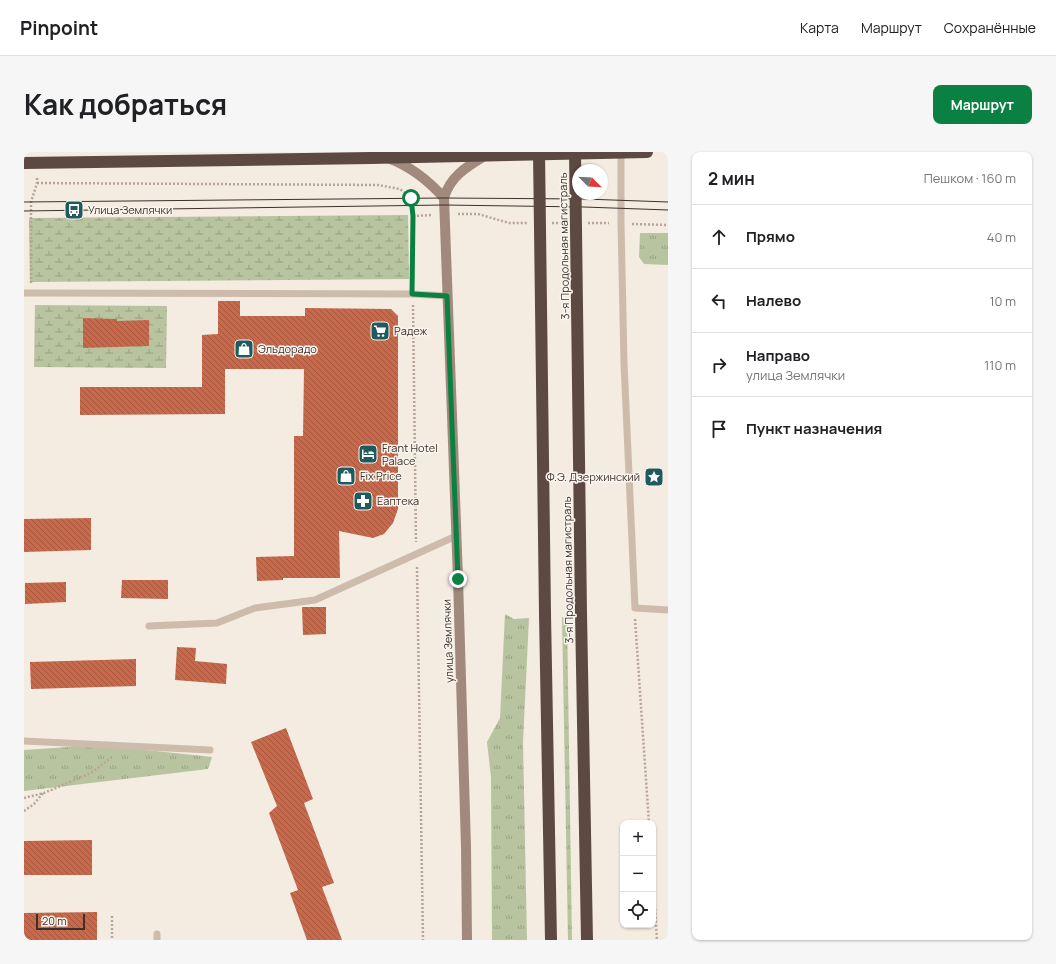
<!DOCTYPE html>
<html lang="ru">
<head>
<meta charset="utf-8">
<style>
  body { margin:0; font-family:Manrope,sans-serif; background:#f6f6f6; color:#202124 }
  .controls { position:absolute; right:12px; bottom:12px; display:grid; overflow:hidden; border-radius:8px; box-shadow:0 1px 3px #0004 }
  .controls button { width:36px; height:36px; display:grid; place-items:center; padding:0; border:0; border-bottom:1px solid #e0e0e0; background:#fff; color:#202124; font:20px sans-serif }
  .compass { position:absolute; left:548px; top:12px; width:36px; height:36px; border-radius:50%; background:#fff; box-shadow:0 1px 3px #0004; rotate:114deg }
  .scale { position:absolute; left:12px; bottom:10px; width:49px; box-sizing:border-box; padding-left:4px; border:2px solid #3b302b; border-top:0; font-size:11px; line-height:14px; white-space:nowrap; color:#3b302b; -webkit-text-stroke:3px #fbf5ee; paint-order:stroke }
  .stop { position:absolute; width:12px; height:12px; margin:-9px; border:3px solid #0b8043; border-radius:50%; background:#fff }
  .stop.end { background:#0b8043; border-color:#fff; box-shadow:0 1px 4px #0008 }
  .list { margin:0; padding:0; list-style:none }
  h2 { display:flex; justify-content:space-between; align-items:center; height:52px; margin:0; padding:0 16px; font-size:17px }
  h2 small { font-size:13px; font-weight:400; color:#757577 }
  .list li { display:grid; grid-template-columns:26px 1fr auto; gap:12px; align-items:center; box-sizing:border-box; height:64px; padding:0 16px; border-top:1px solid #e0e0e0 }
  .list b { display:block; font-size:15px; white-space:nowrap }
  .list p { margin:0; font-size:13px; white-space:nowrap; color:#757577 }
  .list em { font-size:13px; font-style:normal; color:#757577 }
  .icon { flex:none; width:22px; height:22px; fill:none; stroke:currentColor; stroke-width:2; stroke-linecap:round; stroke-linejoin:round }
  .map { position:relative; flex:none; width:644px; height:788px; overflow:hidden; border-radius:8px }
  header { display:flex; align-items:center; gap:24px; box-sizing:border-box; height:56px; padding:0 20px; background:#fff; border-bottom:1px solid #e0e0e0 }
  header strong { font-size:19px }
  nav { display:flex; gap:22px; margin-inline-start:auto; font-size:14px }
  .intro { display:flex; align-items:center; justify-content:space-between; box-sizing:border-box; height:96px; padding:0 24px }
  h1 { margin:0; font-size:28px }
  .button { padding:10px 18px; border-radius:8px; background:#0b8043; color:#fff; font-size:14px; font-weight:700 }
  main { display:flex; gap:24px; padding:0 24px }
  aside { flex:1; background:#fff; border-radius:8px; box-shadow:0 1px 3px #0004 }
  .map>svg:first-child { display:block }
  .grass { fill:url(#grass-tufts) }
  .wetland { fill:url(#wetland-marsh) }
  .building { fill:url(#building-back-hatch) }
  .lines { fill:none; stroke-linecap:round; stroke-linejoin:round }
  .path { stroke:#b9a596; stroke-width:2.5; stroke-dasharray:2 2; stroke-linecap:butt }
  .lane { stroke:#cdbbac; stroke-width:7 }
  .secondary { stroke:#a18a7d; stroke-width:10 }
  .highway { stroke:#5c4a42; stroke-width:12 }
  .tram { stroke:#3b302b; stroke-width:1 }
  .highway-bridge { stroke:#5c4a42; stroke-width:12 }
  .route { stroke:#0b8043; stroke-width:5 }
  .labels { text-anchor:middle; stroke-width:3; stroke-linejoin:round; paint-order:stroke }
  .poi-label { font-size:11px; fill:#3b302b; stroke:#fbf5ee; text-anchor:start }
  .street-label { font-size:11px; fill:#3b302b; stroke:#fbf5ee }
</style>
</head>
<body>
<header>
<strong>Pinpoint</strong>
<nav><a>Карта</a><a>Маршрут</a><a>Сохранённые</a></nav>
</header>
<div class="intro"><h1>Как добраться</h1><a class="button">Маршрут</a></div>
<main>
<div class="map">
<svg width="644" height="788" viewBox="0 0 644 788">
  <defs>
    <pattern id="grass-tufts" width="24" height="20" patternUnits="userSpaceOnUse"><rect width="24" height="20" fill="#b8c4a0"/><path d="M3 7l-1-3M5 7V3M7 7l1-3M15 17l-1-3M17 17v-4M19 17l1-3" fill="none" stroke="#97a083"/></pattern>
    <pattern id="wetland-marsh" width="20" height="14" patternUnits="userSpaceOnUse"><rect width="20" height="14" fill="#b8c4a0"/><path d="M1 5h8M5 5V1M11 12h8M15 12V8" fill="none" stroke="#97a083"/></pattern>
    <pattern id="building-back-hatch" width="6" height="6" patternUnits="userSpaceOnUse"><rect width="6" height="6" fill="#c8694b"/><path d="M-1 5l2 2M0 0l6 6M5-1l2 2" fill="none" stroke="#a4573f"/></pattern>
  </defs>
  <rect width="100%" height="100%" fill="#f4ebe1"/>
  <path class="grass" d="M 616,81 L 644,81 L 644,113 L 620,112 L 615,105 Z
    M 481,462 L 490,467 L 505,466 L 499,590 L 503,788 L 468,788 L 467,625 L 463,590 L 476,566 Z
    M 538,465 L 543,465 L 548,788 L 544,788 Z
    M 60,594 L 94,595 L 188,605 L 184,617 L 0,639 L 0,598 Z"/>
  <path class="wetland" d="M 384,63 L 385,127 L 6,130 L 5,66 Z
    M 11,153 L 143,154 L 142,216 L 10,215 Z"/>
  <path class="building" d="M 194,149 L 216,149 L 216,164 L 281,164 L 281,156 L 367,157 L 374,164 L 374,357 L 369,371 L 360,382 L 349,386 L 315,379 L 316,426 L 259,426 L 259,428 L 233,429 L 232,405 L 270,404 L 270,284 L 279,284 L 280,217 L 201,217 L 201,262 L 56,263 L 56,235 L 178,235 L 178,183 L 194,182 Z
    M 59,166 L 93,167 L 93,169 L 125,168 L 125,194 L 59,196 Z
    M 67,366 L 67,398 L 0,400 L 0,367 Z
    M 98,428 L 144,428 L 144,447 L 97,446 Z
    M 42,430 L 42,450 L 1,452 L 1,431 Z
    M 278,455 L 302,455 L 302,482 L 279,483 Z
    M 153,495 L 172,496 L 171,509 L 203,512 L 202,532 L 151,528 Z
    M 112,507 L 112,534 L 7,537 L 6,510 Z
    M 262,576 L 289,647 L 280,651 L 310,731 L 298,735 L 318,788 L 283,788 L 266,741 L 274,738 L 245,661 L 253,654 L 227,590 Z
    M 68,688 L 68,723 L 0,723 L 0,689 Z
    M 73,760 L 73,788 L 0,788 L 0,761 Z"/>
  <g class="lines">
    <path class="path" d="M 13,31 L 354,33 L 376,37 L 387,46 L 389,64 L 388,132
      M 434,62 L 454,62 L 485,71 L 503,71
      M 389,64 L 409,63
      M 528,71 L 539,71
      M 564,71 L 585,71
      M 608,72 L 644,73
      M 7,131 L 7,50 L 13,31 L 13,24
      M 389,153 L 392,390
      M 393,415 L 399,788
      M 611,467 L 625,671
      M 0,646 L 20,641 L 67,621 L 88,605
      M 0,659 L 10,652 L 19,641
      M 629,725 L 633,788
      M 88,764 L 88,788"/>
    <path class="lane" d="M 597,1 L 597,71 L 600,211 L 611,456 L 644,458
      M 0,141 L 388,142 L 423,144
      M 125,474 L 193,471 L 231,456 L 291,448 L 432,384
      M 0,589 L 186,598
      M 133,782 L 133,788"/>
    <path class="secondary" d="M 364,6 C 386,14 404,28 420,46
      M 443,788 L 442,695 L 434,427 L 420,46 C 426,24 444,14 462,3"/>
    <path class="highway" d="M 0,11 L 347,6 L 623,0
      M 557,461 L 563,788
      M 521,462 L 527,788"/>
    <path class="tram" d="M 0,50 L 420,46 L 560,47 L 644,50
      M 0,59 L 420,53 L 560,55 L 644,58"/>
    <path class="highway-bridge" d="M 515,0 L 521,462
      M 551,0 L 557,461"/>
  </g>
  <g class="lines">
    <path class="route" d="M 387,46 L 389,64 L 388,142 L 423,144 L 434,427"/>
  </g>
  <defs>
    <g id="bus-square" transform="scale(1)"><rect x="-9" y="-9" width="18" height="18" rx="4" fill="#1f5a5e" stroke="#fbf5ee"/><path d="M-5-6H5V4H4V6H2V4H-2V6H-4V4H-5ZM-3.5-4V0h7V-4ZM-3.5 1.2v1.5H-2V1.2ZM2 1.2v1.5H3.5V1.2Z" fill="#fff"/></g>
    <g id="supermarket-square" transform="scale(1)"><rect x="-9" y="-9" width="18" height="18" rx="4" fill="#1f5a5e" stroke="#fbf5ee"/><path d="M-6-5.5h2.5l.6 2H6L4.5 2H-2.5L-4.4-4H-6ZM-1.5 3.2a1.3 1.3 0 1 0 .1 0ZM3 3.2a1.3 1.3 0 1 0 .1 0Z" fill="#fff"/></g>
    <g id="shop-square" transform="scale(1)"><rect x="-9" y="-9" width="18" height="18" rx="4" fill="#1f5a5e" stroke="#fbf5ee"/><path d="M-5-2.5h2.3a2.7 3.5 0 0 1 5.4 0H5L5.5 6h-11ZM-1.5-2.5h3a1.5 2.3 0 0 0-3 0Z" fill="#fff"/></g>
    <g id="hotel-square" transform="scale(1)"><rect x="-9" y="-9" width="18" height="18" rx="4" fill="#1f5a5e" stroke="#fbf5ee"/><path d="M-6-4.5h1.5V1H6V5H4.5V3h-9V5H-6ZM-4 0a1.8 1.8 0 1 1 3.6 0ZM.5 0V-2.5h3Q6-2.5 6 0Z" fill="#fff"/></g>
    <g id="sight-square" transform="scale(1)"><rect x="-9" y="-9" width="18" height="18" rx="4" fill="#1f5a5e" stroke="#fbf5ee"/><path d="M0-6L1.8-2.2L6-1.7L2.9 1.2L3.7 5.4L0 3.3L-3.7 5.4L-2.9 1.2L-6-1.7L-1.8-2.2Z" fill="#fff"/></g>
    <g id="pharmacy-square" transform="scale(1)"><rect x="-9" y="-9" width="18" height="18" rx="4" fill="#1f5a5e" stroke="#fbf5ee"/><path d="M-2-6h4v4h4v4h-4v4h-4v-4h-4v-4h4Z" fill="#fff"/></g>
  </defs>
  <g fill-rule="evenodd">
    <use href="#bus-square" x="50" y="58"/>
    <use href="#supermarket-square" x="356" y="179"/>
    <use href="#shop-square" x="220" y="197"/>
    <use href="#hotel-square" x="344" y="302"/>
    <use href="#shop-square" x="322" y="324"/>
    <use href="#sight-square" x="630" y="325"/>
    <use href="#pharmacy-square" x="339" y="349"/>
  </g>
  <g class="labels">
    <g class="poi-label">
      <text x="64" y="62">Улица Землячки</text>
      <text x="370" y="183">Радеж</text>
      <text x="234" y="201">Эльдорадо</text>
      <text x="358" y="300">Frant Hotel<tspan x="358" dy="13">Palace</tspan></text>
      <text x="336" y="328">Fix Price</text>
      <text x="616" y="329" text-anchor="end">Ф.Э. Дзержинский</text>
      <text x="353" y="353">Еаптека</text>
    </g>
    <g class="street-label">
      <text transform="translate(540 94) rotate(-91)" y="4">3-я Продольная магистраль</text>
      <text transform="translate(544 418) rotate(-91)" y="4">3-я Продольная магистраль</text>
      <text transform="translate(424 489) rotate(-92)" y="4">улица Землячки</text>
    </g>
  </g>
</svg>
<div class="controls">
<button>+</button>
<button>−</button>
<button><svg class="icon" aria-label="locate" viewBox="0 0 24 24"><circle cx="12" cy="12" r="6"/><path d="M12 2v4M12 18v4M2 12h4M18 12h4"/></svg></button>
</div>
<svg class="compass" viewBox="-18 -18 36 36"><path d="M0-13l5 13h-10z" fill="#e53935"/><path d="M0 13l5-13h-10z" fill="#757577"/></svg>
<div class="scale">20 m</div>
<div class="stop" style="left:387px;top:46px"></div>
<div class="stop end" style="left:434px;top:427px"></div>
</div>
<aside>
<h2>2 мин<small>Пешком · 160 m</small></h2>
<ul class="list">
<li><svg class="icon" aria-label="ahead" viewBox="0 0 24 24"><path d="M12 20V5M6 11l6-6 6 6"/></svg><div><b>Прямо</b></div><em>40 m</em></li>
<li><svg class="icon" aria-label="left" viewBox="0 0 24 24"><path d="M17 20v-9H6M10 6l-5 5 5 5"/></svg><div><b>Налево</b></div><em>10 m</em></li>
<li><svg class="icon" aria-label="right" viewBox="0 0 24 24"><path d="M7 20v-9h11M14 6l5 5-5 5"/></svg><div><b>Направо</b><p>улица Землячки</p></div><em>110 m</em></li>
<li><svg class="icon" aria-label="arrive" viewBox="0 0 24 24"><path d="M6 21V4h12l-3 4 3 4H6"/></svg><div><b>Пункт назначения</b></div></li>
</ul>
</aside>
</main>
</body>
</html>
